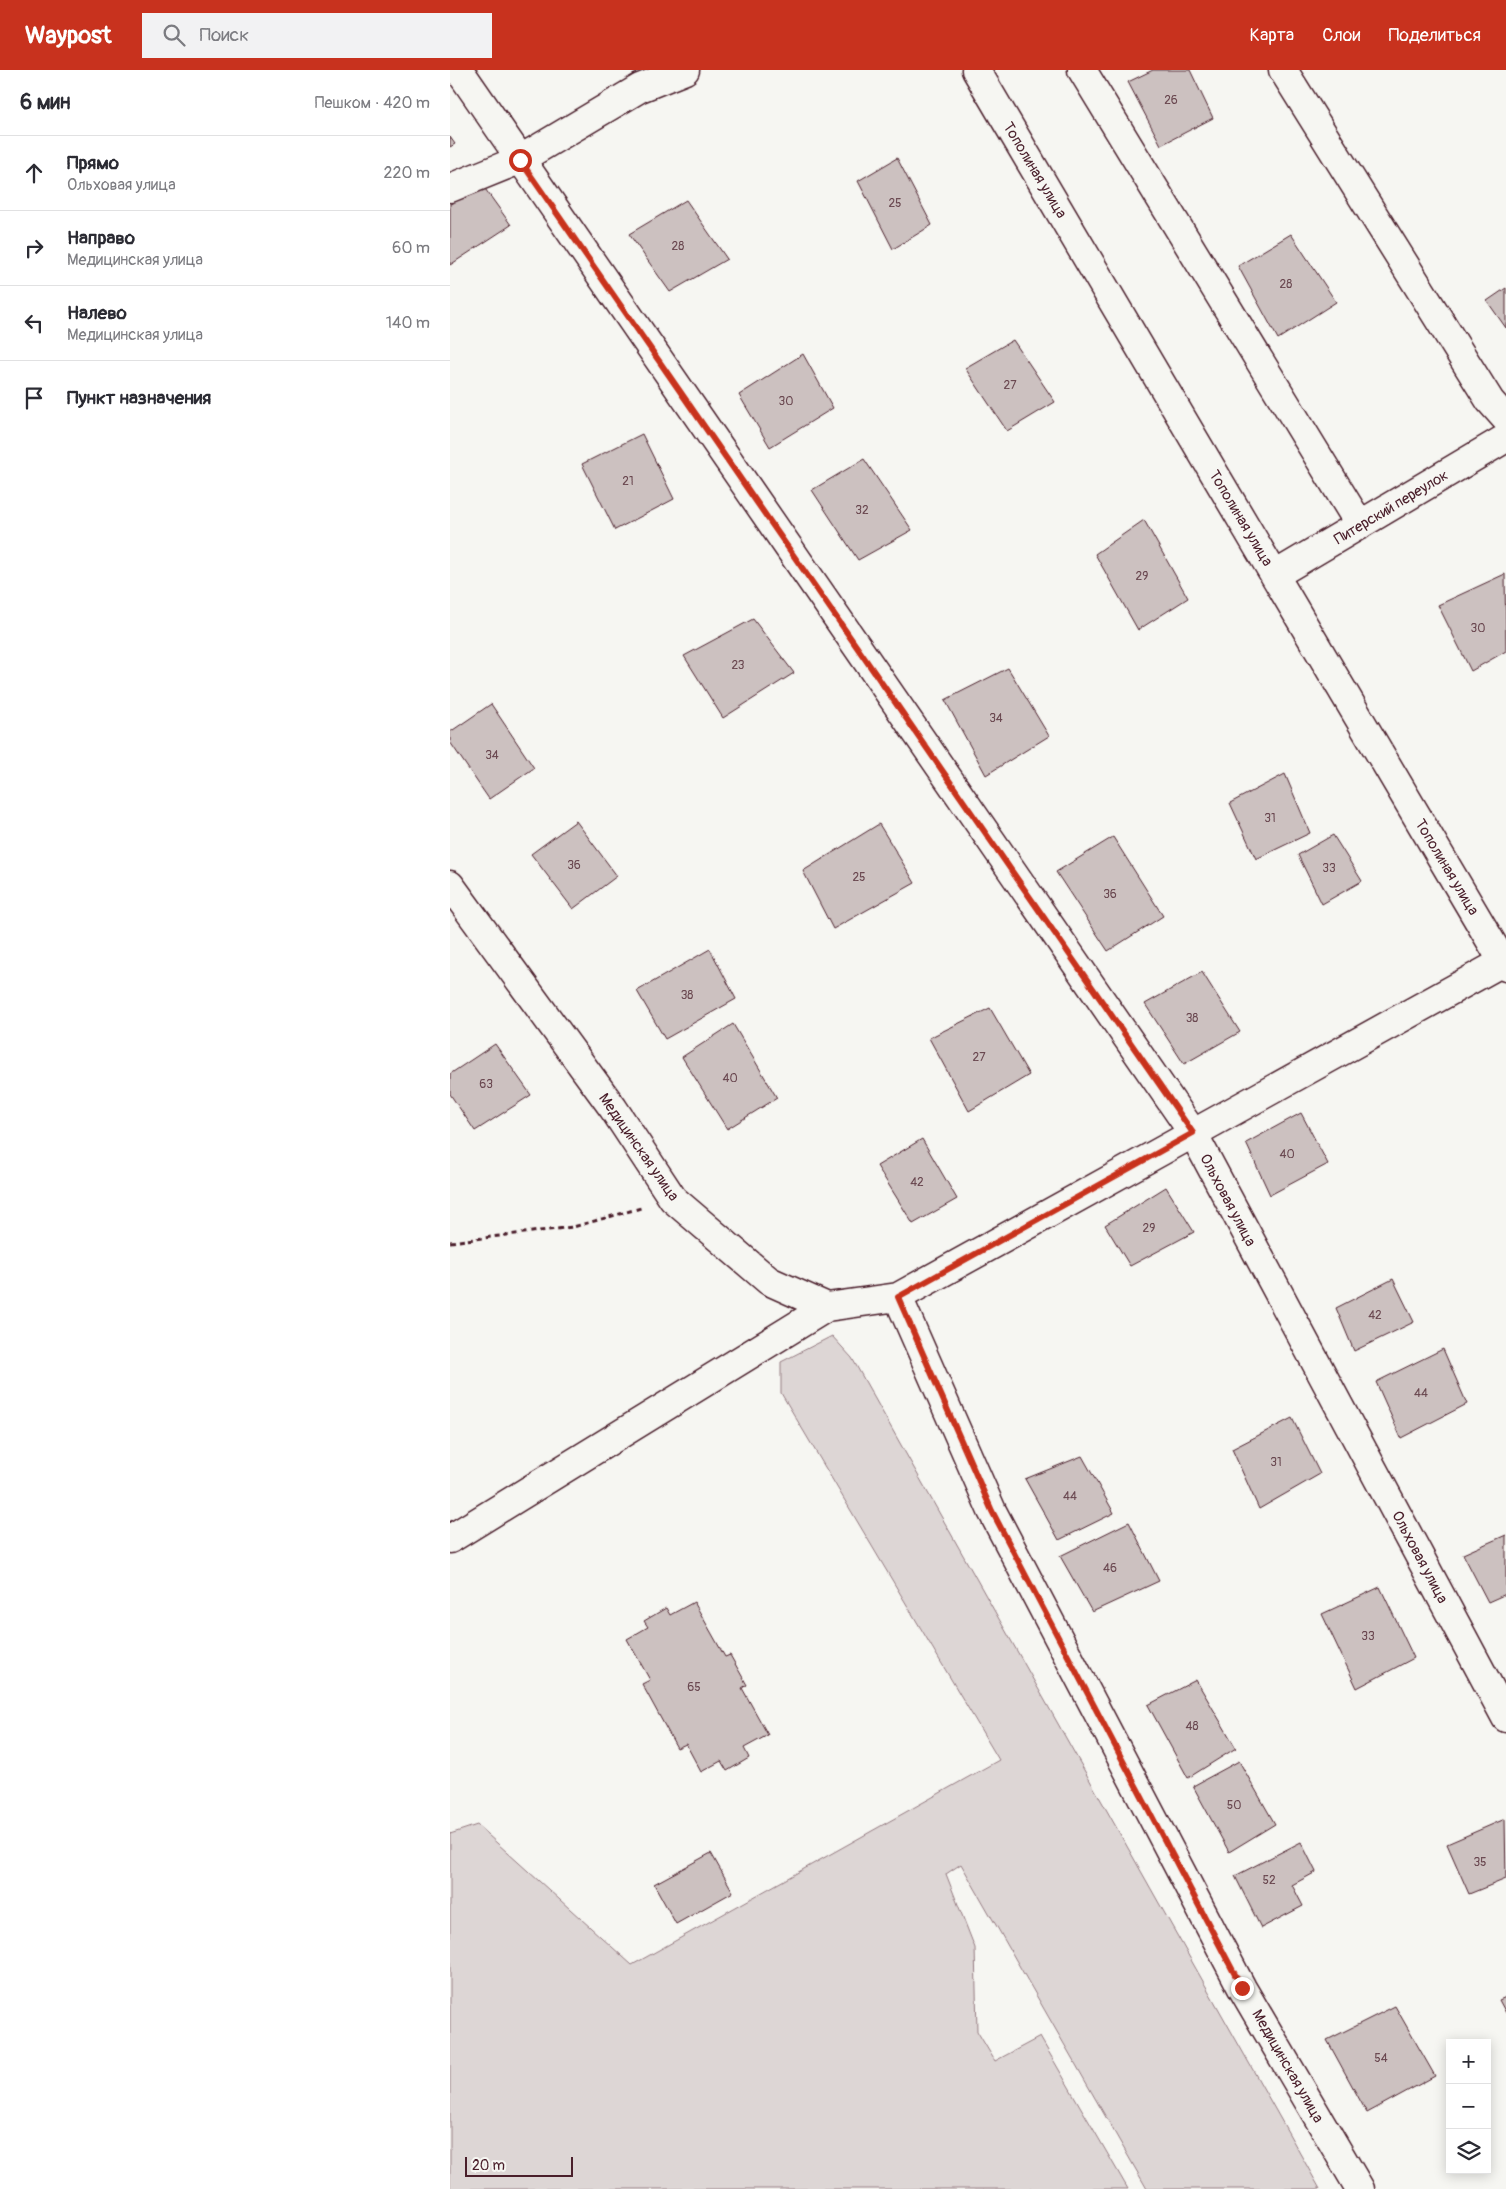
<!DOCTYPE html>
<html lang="ru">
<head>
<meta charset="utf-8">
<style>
  body { margin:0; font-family:Pangolin,sans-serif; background:#f2f2f3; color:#2b2b33 }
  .controls { position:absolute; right:15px; bottom:15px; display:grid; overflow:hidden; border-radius:0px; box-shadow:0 2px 12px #0003 }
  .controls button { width:45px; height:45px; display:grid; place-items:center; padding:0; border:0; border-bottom:1px solid #e1e1e2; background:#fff; color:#2b2b33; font:25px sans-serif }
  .scale { position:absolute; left:15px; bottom:12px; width:108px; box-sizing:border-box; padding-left:5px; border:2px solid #4a1f2b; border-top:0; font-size:14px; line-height:18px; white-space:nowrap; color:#4a1f2b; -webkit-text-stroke:4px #f6f6f2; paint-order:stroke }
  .stop { position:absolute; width:15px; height:15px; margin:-11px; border:4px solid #c8321e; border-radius:50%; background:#fff }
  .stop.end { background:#c8321e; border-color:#fff; box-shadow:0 1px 5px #0008 }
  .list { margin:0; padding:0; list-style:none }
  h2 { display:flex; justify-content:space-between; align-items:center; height:65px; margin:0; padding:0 20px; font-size:21px }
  h2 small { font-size:16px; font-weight:400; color:#7c7c81 }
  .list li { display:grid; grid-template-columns:32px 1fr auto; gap:15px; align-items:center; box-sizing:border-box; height:75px; padding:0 20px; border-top:1px solid #e1e1e2 }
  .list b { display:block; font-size:19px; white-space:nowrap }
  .list p { margin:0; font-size:16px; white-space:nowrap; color:#7c7c81 }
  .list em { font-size:16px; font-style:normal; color:#7c7c81 }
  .icon { flex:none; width:28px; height:28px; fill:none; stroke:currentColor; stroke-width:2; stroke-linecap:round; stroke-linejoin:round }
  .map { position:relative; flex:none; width:1056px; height:2119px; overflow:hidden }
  header { display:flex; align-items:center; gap:30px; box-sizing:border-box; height:70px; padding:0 25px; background:#c8321e; color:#fff }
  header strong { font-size:24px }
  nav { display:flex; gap:28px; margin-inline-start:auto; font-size:18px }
  .search { width:350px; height:45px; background:#f2f2f3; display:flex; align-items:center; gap:12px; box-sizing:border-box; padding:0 18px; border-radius:0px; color:#7c7c81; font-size:19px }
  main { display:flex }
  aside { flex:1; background:#fff }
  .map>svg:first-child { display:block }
  .green { fill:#ddd6d5; stroke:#947a80 }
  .building { fill:#ccc1c0; stroke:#4a1f2b }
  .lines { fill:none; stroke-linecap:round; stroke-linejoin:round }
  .minor-casing { stroke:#4a1f2b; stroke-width:31 }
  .path { stroke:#4a1f2b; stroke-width:3; stroke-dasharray:5 4; stroke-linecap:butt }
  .minor { stroke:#f6f6f2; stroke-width:28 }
  .route { stroke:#c8321e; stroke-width:6 }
  .labels { text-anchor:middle; stroke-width:4; stroke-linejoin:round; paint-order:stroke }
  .number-label { font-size:12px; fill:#6a4850 }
  .street-label { font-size:15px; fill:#4a1f2b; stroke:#f6f6f2 }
</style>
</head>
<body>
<header>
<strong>Waypost</strong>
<div class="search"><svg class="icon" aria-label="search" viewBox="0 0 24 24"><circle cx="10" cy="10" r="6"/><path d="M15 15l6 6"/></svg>Поиск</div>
<nav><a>Карта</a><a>Слои</a><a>Поделиться</a></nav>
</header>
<main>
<aside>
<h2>6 мин<small>Пешком · 420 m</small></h2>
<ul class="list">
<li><svg class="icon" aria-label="ahead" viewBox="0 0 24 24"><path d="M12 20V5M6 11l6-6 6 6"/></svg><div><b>Прямо</b><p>Ольховая улица</p></div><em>220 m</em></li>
<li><svg class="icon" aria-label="right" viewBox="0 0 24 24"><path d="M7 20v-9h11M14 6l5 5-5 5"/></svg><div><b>Направо</b><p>Медицинская улица</p></div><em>60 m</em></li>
<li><svg class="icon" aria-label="left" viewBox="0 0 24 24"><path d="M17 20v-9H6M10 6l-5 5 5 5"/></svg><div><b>Налево</b><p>Медицинская улица</p></div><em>140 m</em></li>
<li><svg class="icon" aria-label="arrive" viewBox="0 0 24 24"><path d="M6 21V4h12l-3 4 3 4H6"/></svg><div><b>Пункт назначения</b></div></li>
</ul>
</aside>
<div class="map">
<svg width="1056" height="2119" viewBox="0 0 1056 2119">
  <rect width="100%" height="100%" fill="#f6f6f2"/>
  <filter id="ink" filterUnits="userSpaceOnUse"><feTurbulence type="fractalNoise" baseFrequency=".02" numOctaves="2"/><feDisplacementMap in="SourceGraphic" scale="10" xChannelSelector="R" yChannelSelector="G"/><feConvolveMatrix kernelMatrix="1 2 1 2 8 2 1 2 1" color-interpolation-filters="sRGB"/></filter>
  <g filter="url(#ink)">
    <path class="green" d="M 382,1266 L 402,1288 L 870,2119 L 697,2119 L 511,1794 L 496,1804 L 525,1878 L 527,1961 L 545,1991 L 590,1967 L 678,2119 L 0,2119 L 0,1764 L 27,1755 L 182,1895 L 549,1690 L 331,1323 L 331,1292 Z"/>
    <path class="building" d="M 703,0 L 740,0 L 763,48 L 711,75 L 678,12 Z
      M 0,67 L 5,74 L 0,77 Z
      M 447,88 L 482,155 L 443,179 L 408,111 Z
      M 33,116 L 61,155 L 0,195 L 0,134 Z
      M 236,130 L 277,189 L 220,222 L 179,164 Z
      M 841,164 L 886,232 L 828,269 L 788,196 Z
      M 1056,218 L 1056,258 L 1037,231 Z
      M 563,270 L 605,332 L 557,361 L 515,298 Z
      M 353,284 L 383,338 L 320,377 L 289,325 Z
      M 192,364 L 224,429 L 165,460 L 132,394 Z
      M 414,389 L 462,460 L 408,490 L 362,420 Z
      M 694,450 L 738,528 L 688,560 L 645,484 Z
      M 1055,504 L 1056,581 L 1021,601 L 988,535 Z
      M 303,549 L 344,603 L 273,648 L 234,586 Z
      M 558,598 L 599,666 L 536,705 L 495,630 Z
      M 41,634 L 84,698 L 39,729 L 0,672 L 0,662 Z
      M 835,704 L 860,763 L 806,789 L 780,733 Z
      M 126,751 L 167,806 L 123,839 L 81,784 Z
      M 429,754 L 465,813 L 383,859 L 353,801 Z
      M 883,765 L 912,811 L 872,834 L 848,785 Z
      M 663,767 L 713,846 L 658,881 L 606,802 Z
      M 260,879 L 286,929 L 215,969 L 187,921 Z
      M 752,902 L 790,962 L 734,994 L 695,934 Z
      M 540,938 L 579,1005 L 519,1041 L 479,968 Z
      M 283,954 L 327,1028 L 277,1059 L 232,987 Z
      M 45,974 L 81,1025 L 25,1061 L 0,1024 L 0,1004 Z
      M 851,1043 L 878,1094 L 820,1125 L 796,1073 Z
      M 472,1069 L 507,1129 L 463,1154 L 427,1096 Z
      M 716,1117 L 744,1162 L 680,1196 L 655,1155 Z
      M 943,1209 L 964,1252 L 904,1281 L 886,1238 Z
      M 993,1279 L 1017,1334 L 951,1368 L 926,1312 Z
      M 842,1348 L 870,1404 L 809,1439 L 782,1379 Z
      M 632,1386 L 664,1443 L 609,1470 L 575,1409 Z
      M 679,1452 L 709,1511 L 642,1542 L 610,1486 Z
      M 1056,1465 L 1056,1524 L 1038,1532 L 1013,1484 Z
      M 930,1517 L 964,1588 L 907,1618 L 872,1544 Z
      M 244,1532 L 275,1587 L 280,1585 L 297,1615 L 292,1618 L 318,1665 L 294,1678 L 299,1688 L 277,1701 L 271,1691 L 251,1702 L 236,1674 L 227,1678 L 192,1614 L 200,1610 L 177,1569 L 198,1557 L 194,1551 L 216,1538 L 220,1545 Z
      M 746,1610 L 786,1678 L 738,1708 L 698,1635 Z
      M 789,1691 L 825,1754 L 779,1782 L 743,1716 Z
      M 1055,1749 L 1056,1809 L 1019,1824 L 997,1774 Z
      M 851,1772 L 866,1802 L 842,1815 L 853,1836 L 811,1858 L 785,1806 Z
      M 261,1783 L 283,1822 L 226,1854 L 204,1814 Z
      M 1056,1927 L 1056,1943 L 1049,1930 Z
      M 945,1936 L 985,2006 L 917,2043 L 877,1970 Z"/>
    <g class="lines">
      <g class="minor-casing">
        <path id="minor" d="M 9,0 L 743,1063 L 1056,1648
          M 526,0 L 1056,897
          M 632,0 L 910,455
          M 833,0 L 1040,331 L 1056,349
          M 0,118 L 69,90 L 190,18 L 235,0
          M 825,505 L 1056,368
          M 0,815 L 163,1038 L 223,1129 L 319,1211 L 377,1237 L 448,1227 L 1056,890
          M 448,1227 L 542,1441 L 792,1918 L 910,2119
          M 0,1469 L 377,1237"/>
      </g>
      <path class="path" d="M 0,1172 L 123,1157 L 191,1138"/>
      <use href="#minor" class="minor"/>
    </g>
  </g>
  <g class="lines" filter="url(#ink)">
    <path class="route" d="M 70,90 L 743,1063 L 448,1227 L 542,1441 L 792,1918"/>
  </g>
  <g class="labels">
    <g class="number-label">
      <text x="721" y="34">26</text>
      <text x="445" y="137">25</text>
      <text x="228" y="180">28</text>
      <text x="836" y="218">28</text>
      <text x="560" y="319">27</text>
      <text x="336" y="335">30</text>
      <text x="178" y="415">21</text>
      <text x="412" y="444">32</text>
      <text x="692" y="510">29</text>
      <text x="1028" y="562">30</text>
      <text x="288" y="599">23</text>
      <text x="546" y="652">34</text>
      <text x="42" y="689">34</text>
      <text x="820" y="752">31</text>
      <text x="124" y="799">36</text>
      <text x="879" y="802">33</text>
      <text x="409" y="811">25</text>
      <text x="660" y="828">36</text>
      <text x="237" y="929">38</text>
      <text x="742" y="952">38</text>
      <text x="529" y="991">27</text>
      <text x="280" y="1012">40</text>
      <text x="36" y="1018">63</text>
      <text x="837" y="1088">40</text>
      <text x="467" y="1116">42</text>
      <text x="699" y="1162">29</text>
      <text x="925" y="1249">42</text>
      <text x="971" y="1327">44</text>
      <text x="826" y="1396">31</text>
      <text x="620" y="1430">44</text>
      <text x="660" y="1502">46</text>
      <text x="918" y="1570">33</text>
      <text x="244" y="1621">65</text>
      <text x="742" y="1660">48</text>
      <text x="784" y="1739">50</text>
      <text x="1030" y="1796">35</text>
      <text x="819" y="1814">52</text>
      <text x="931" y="1992">54</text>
    </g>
    <g class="street-label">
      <text transform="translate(585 100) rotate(59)" y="5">Тополиная улица</text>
      <text transform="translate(941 437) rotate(-31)" y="5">Питерский переулок</text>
      <text transform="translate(791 448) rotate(59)" y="5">Тополиная улица</text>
      <text transform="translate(997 797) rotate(59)" y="5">Тополиная улица</text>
      <text transform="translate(189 1077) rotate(55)" y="5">Медицинская улица</text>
      <text transform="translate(778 1130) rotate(62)" y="5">Ольховая улица</text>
      <text transform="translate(970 1487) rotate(62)" y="5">Ольховая улица</text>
      <text transform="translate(838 1996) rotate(60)" y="5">Медицинская улица</text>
    </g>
  </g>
</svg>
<div class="controls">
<button>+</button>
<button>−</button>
<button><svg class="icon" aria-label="layers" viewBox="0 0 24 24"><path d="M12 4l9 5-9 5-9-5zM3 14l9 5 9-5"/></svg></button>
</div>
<div class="scale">20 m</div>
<div class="stop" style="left:70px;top:90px"></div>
<div class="stop end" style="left:792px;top:1918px"></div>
</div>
</main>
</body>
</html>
